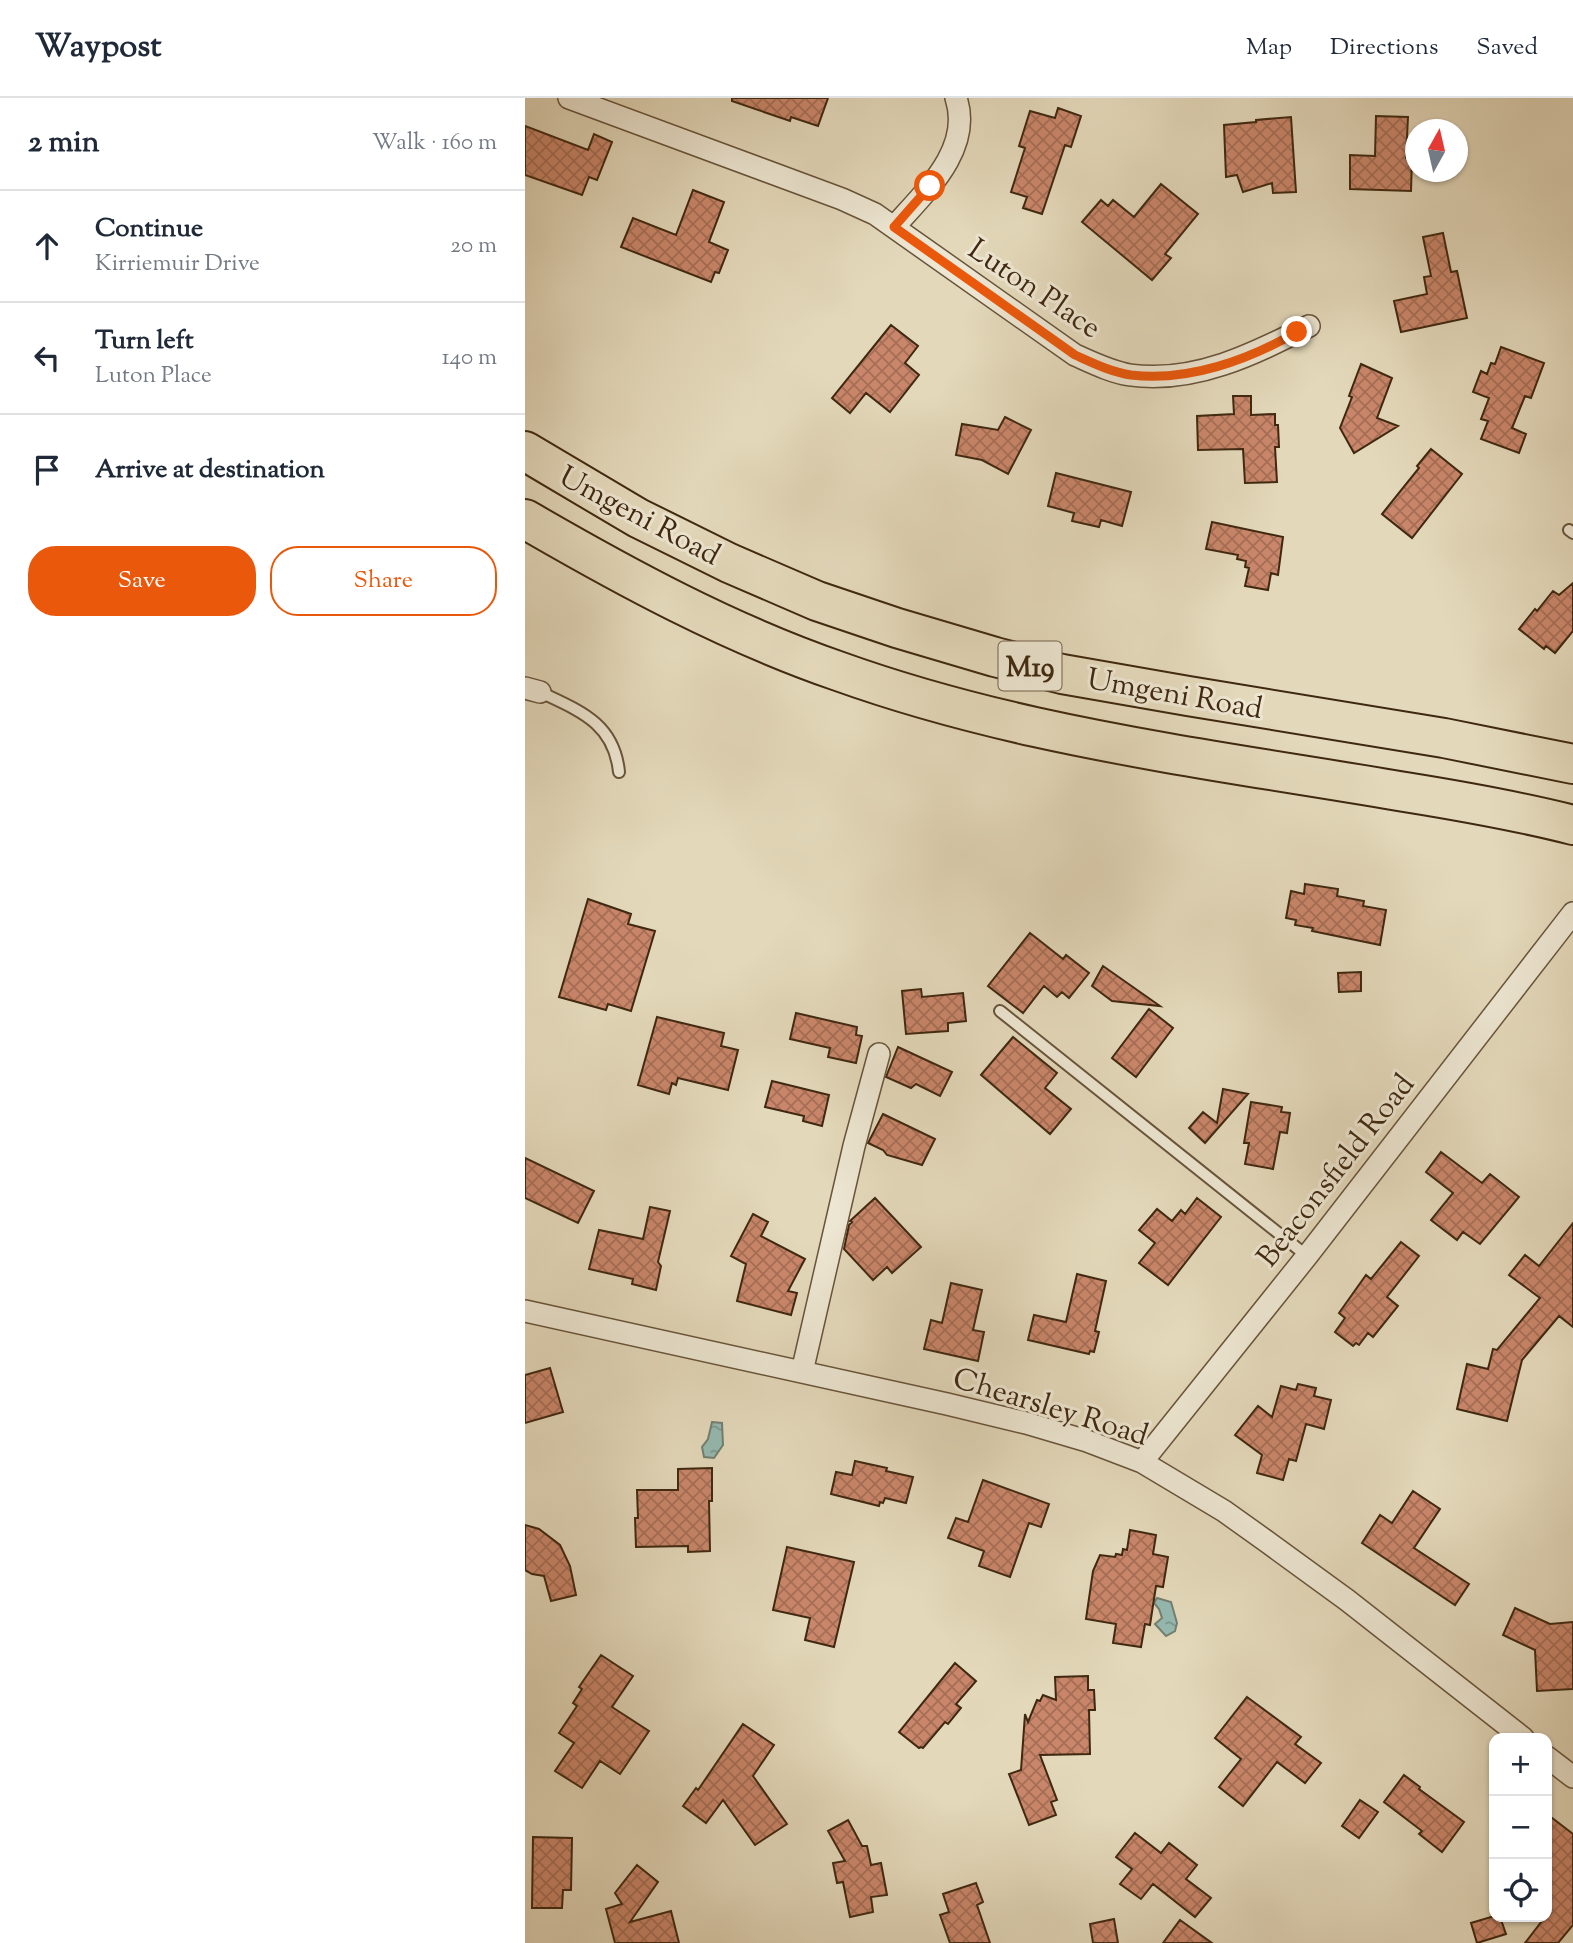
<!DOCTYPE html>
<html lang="en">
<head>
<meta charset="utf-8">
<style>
  body { margin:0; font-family:"Sorts Mill Goudy",serif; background:#f2f2f3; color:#1f2937 }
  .controls { position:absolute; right:21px; bottom:21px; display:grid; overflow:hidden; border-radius:14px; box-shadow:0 2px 5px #0004 }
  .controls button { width:63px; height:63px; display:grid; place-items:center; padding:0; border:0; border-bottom:2px solid #e0e1e3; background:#fff; color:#1f2937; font:35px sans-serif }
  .compass { position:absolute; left:880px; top:21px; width:63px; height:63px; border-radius:50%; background:#fff; box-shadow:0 2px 5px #0004; rotate:8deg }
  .stop { position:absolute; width:21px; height:21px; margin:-16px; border:5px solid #ea580c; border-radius:50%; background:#fff }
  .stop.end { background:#ea580c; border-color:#fff; box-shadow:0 2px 7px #0008 }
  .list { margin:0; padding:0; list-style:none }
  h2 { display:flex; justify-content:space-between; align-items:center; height:91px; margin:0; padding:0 28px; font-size:30px }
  h2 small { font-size:23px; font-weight:400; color:#747a83 }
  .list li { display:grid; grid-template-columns:46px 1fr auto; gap:21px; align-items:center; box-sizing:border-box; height:112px; padding:0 28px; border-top:2px solid #e0e1e3 }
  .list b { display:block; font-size:26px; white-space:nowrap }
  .list p { margin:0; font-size:23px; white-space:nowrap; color:#747a83 }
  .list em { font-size:23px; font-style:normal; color:#747a83 }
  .actions { display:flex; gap:14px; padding:21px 28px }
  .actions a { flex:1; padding:16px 0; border:2px solid #ea580c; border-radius:28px; text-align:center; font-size:24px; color:#ea580c }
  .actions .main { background:#ea580c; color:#fff }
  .icon { flex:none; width:38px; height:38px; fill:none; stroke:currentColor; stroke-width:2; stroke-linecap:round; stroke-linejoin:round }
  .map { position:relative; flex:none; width:1048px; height:1845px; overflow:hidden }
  header { display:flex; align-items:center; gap:42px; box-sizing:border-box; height:98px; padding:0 35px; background:#fff; border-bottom:2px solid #e0e1e3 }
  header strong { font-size:33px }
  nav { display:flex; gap:38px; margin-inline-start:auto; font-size:24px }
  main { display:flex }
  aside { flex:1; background:#fff }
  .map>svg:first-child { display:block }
  .water { fill:url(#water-ripples); stroke:#737f71; stroke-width:2 }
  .building { fill:url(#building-cross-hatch); stroke:#3f2810; stroke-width:2 }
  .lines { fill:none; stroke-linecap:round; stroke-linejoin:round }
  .service-casing { stroke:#68543a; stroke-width:14 }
  .minor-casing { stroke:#68543a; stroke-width:24 }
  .motorway-casing { stroke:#3f2810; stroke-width:42 }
  .service { stroke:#ede6d2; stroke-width:10 }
  .minor { stroke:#ede6d2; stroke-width:21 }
  .motorway { stroke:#e3d8ba; stroke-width:38 }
  .route { stroke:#ea580c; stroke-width:9 }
  .labels { text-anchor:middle; stroke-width:6; stroke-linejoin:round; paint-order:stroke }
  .shield { fill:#ede6d2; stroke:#73614a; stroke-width:2 }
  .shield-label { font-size:28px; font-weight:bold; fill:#3f2810 }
  .street-label { font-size:30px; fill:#3f2810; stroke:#ede6d2 }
</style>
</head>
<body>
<header>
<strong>Waypost</strong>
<nav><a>Map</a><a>Directions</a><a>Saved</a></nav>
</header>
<main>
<aside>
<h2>2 min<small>Walk · 160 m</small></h2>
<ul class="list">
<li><svg class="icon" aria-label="ahead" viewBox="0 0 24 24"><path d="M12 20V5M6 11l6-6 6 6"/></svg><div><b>Continue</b><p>Kirriemuir Drive</p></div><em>20 m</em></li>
<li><svg class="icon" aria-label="left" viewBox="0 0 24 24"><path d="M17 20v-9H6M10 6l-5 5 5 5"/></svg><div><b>Turn left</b><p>Luton Place</p></div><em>140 m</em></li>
<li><svg class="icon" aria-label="arrive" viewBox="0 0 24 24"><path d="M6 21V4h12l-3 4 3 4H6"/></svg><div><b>Arrive at destination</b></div></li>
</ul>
<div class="actions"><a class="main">Save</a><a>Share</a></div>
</aside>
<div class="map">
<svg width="1048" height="1845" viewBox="0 0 1048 1845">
  <defs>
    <pattern id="water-ripples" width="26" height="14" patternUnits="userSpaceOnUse" patternTransform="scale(1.75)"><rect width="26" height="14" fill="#95b9b1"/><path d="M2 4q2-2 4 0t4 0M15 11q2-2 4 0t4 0" fill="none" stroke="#7b968f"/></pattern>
    <pattern id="building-cross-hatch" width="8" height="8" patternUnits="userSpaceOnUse" patternTransform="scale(1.75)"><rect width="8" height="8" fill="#ca866a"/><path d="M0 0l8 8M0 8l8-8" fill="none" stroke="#a56e56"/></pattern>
  </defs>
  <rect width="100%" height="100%" fill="#e3d8ba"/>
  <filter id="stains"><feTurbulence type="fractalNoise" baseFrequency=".00286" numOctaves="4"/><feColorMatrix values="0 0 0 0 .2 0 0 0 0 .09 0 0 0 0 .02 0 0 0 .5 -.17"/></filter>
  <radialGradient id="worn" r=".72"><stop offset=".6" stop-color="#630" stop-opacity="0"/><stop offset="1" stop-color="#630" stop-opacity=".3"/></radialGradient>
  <path class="water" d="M 187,1324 L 197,1325 L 198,1347 L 189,1360 L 179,1359 L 177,1349 L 183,1341 Z
    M 632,1500 L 646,1504 L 652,1525 L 650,1533 L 641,1538 L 630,1526 L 637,1520 L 634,1511 L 629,1505 Z"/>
  <path class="building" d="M 207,0 L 303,0 L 293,28 L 266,19 L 265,23 L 207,3 Z
    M 533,10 L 556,18 L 546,49 L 540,47 L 517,116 L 498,110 L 502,99 L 486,94 L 500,50 L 494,48 L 505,13 L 530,20 Z
    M 851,18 L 883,19 L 881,60 L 887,60 L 886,93 L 825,91 L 825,57 L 850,58 Z
    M 766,19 L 771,94 L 748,95 L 747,85 L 718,94 L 712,77 L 701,79 L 699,27 L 731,24 L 731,22 Z
    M 0,28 L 63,52 L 69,36 L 87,44 L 72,82 L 64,79 L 57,97 L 0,77 Z
    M 636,86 L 673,116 L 640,156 L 646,160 L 627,182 L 557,124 L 576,102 L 583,108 L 588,102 L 609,119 Z
    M 168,92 L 199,104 L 184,144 L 203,152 L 194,175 L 190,174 L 186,184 L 96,149 L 108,120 L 151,137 Z
    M 918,135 L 926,174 L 932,173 L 942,220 L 876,234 L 869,203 L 902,196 L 899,179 L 906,178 L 898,139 Z
    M 366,227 L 393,248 L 380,265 L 394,277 L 365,314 L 341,295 L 325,315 L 307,300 Z
    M 976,249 L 1019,265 L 1006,300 L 1000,298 L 987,330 L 1001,336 L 994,355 L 956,341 L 963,323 L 956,321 L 964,300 L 948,294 L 956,273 L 962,276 L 966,265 L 970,266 Z
    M 836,266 L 867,280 L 852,320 L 873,328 L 829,355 L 815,330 L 827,299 L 824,298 Z
    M 708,298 L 726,298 L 726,317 L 750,316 L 750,327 L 753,327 L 754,349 L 750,349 L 752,384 L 720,385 L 718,351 L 673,352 L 672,318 L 709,316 Z
    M 480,319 L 506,332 L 483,376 L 457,362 L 431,357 L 437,326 L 473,332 Z
    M 906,351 L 937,376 L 887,440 L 857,416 L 894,370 L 892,368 Z
    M 531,375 L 606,394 L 597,428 L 576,422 L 574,429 L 547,423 L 549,415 L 523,408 Z
    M 687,424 L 758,439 L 753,477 L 746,475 L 743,492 L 720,488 L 724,470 L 720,469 L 721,463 L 712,461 L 713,457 L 681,451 Z
    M 1048,485 L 1048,533 L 1030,555 L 1021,548 L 1019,551 L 994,531 L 1010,511 L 1012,513 L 1028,493 L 1034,497 Z
    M 780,786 L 813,791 L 812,798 L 839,803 L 838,808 L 861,812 L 855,847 L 787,833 L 788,830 L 770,827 L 771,822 L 761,820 L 766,793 L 779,796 Z
    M 63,801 L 106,816 L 103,826 L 130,833 L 106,913 L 83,906 L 81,912 L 34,899 Z
    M 505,835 L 538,861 L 541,857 L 564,875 L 544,900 L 537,894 L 532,899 L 519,888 L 498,915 L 463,888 Z
    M 578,868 L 635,908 L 587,903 L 567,888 Z
    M 836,874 L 836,893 L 814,894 L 813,875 Z
    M 396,891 L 397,899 L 438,895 L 441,923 L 423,925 L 423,933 L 381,936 L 377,893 Z
    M 624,911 L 648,930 L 611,979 L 587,960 Z
    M 271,915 L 332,929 L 331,937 L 337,938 L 331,965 L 303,959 L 305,950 L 265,941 Z
    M 132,919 L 199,935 L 196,948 L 213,952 L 203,992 L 153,980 L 151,987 L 147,985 L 144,996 L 113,987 Z
    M 488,939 L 532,975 L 520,990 L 546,1011 L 525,1036 L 456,977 Z
    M 373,949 L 427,974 L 415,998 L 391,986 L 386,990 L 361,979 Z
    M 247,983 L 304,997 L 297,1028 L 278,1023 L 279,1018 L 240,1009 Z
    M 698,991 L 723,996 L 680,1045 L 664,1030 L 678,1014 L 692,1025 Z
    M 726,1004 L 757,1009 L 756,1014 L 765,1015 L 762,1035 L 755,1034 L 748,1071 L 720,1066 L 724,1045 L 719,1045 Z
    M 358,1016 L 410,1041 L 397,1067 L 362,1057 L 358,1052 L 343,1045 Z
    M 916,1054 L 957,1085 L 965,1076 L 994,1099 L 955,1146 L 938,1134 L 932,1142 L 906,1122 L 928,1095 L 901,1074 Z
    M 0,1060 L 69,1093 L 53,1125 L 0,1100 Z
    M 350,1100 L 396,1149 L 367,1175 L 362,1169 L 348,1182 L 319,1151 L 324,1127 L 327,1124 L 325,1123 Z
    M 672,1100 L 696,1119 L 643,1187 L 614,1165 L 630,1145 L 614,1132 L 632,1111 L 647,1123 L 656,1112 L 660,1116 Z
    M 125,1109 L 145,1113 L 133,1164 L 136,1168 L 131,1192 L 107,1186 L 108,1181 L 64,1171 L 74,1132 L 118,1141 Z
    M 228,1116 L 243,1124 L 236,1138 L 280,1161 L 263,1193 L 272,1195 L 266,1217 L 212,1203 L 221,1166 L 206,1158 Z
    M 1048,1125 L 1048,1229 L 1034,1218 L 997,1262 L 982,1323 L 932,1311 L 942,1266 L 963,1271 L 968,1251 L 972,1252 L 1015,1200 L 984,1177 L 1000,1157 L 1014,1168 Z
    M 876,1144 L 894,1158 L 862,1199 L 873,1208 L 848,1239 L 843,1235 L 834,1247 L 831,1245 L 828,1248 L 810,1234 L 820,1220 L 814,1215 L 841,1177 L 846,1181 Z
    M 552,1176 L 581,1183 L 570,1233 L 574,1234 L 569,1254 L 565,1253 L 564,1256 L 503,1242 L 509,1217 L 541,1224 Z
    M 426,1185 L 457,1192 L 448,1232 L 459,1234 L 453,1263 L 399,1251 L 406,1222 L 417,1225 Z
    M 25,1270 L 38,1314 L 0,1325 L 0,1277 Z
    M 773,1286 L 791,1290 L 789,1298 L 806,1302 L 799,1331 L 781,1326 L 771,1363 L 764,1361 L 758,1382 L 732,1375 L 737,1357 L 710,1337 L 733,1308 L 747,1319 L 756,1288 L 771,1292 Z
    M 330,1363 L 362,1370 L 361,1373 L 388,1379 L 381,1405 L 360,1400 L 358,1405 L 355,1404 L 354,1408 L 306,1396 L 311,1374 L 327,1377 Z
    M 187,1370 L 187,1403 L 184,1403 L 185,1453 L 163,1454 L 163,1448 L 111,1449 L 110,1420 L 113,1420 L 112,1392 L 153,1392 L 153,1371 Z
    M 458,1382 L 524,1406 L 516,1429 L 504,1425 L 485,1479 L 454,1468 L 459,1453 L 423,1440 L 431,1420 L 443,1424 Z
    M 888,1393 L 915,1411 L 889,1450 L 944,1486 L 930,1507 L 837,1445 L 855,1417 L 867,1425 Z
    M 0,1427 L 14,1431 L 35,1447 L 45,1468 L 51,1497 L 26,1503 L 19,1478 L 7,1476 L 0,1472 Z
    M 605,1432 L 631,1437 L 628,1456 L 643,1459 L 638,1489 L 631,1488 L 625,1527 L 620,1526 L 616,1549 L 588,1545 L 591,1526 L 561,1521 L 568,1473 L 575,1457 L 590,1459 L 591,1456 L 597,1457 L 598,1451 L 602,1452 Z
    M 262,1449 L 329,1464 L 309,1549 L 280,1542 L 285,1520 L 248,1512 Z
    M 990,1510 L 1025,1526 L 1048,1524 L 1048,1591 L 1012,1593 L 1010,1552 L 978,1537 Z
    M 76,1557 L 108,1578 L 87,1609 L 124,1633 L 95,1676 L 75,1663 L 57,1690 L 30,1673 L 49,1645 L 34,1635 L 52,1608 L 48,1605 L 57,1591 L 54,1589 Z
    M 430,1565 L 451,1583 L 431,1606 L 436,1610 L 423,1626 L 420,1624 L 398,1650 L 396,1649 L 394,1650 L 374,1634 Z
    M 563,1578 L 563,1592 L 569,1592 L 570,1612 L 564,1612 L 565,1656 L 515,1657 L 532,1702 L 526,1704 L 531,1717 L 504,1727 L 484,1676 L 496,1672 L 500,1616 L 503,1624 L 512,1602 L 515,1603 L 518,1597 L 531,1602 L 530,1579 Z
    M 722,1599 L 776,1639 L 770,1646 L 796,1665 L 780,1685 L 752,1664 L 718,1708 L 694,1689 L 716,1661 L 690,1640 Z
    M 218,1626 L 249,1647 L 228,1678 L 262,1726 L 230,1747 L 198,1702 L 181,1725 L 158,1708 L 171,1690 L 173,1692 Z
    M 879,1677 L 895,1689 L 894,1691 L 939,1724 L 917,1754 L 894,1736 L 897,1733 L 859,1704 Z
    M 835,1702 L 853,1714 L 834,1740 L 817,1728 Z
    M 1022,1716 L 1048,1736 L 1048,1827 L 1033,1845 L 1000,1845 L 1020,1819 L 1022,1819 Z
    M 323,1722 L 337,1748 L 342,1748 L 346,1767 L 356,1765 L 362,1797 L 346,1799 L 348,1814 L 325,1819 L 318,1784 L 312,1785 L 308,1765 L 320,1763 L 303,1733 Z
    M 610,1735 L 636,1755 L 644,1745 L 672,1767 L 661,1781 L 686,1800 L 670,1819 L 628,1786 L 616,1801 L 595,1786 L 607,1771 L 591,1759 Z
    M 8,1739 L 47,1740 L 46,1792 L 38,1792 L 37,1810 L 7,1810 Z
    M 112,1767 L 133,1784 L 105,1824 L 146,1813 L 154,1845 L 90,1845 L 81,1811 L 97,1806 L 90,1795 Z
    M 451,1785 L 458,1804 L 452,1807 L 465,1845 L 425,1845 L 415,1817 L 424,1814 L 418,1796 Z
    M 966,1819 L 975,1819 L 981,1836 L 952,1845 L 946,1825 Z
    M 589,1821 L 593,1845 L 568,1845 L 565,1826 Z
    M 655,1822 L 687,1845 L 638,1845 Z"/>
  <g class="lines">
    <g class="service-casing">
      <path id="service" d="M 1044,432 L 1048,435
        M 15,594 C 55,613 89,625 94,674
        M 475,913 L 782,1158"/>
    </g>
    <g class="minor-casing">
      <path id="minor" d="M 44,0 L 317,101 L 350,116 L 550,257 C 568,265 586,274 605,277 C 669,286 729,256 784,228
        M 369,129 C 400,94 448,51 431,0
        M 0,590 L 15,594
        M 0,1213 L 422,1306 L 501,1325 L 562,1343 L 617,1364 L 699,1413 L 741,1443 L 822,1502 L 998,1640
        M 277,1274 L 329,1048 L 354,956
        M 617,1364 L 782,1158 L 1048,815
        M 1022,1659 L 1048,1679"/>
    </g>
    <g class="motorway-casing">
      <path id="motorway" d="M 0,353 L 113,420 L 204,465 L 292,503 L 372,530 L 470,559 L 537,576 L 663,598 L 919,640 L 1048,666
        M 0,421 C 100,479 203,535 313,573 C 377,596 443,614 510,629 C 632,656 756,673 880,694 C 936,703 993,713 1048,727"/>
    </g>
    <use href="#service" class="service"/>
    <use href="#minor" class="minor"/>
    <use href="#motorway" class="motorway"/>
  </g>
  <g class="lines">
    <path class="route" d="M 405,88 L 369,129 L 550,257 C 568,265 586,274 606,277 C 663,284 723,262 772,234"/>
  </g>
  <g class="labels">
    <rect class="shield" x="473.5" y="543.5" width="63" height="49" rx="5"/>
    <g class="shield-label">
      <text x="505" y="578">M19</text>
    </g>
    <g class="street-label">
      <text transform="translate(510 190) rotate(34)" y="10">Luton Place</text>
      <text transform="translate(115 417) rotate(28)" y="10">Umgeni Road</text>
      <text transform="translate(650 595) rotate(10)" y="10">Umgeni Road</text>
      <text transform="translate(810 1072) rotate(-52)" y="10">Beaconsfield Road</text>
      <text transform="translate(526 1308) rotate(17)" y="10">Chearsley Road</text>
    </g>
  </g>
  <rect width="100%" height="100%" filter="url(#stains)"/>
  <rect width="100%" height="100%" fill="url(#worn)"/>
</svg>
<div class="controls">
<button>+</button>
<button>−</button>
<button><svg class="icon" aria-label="locate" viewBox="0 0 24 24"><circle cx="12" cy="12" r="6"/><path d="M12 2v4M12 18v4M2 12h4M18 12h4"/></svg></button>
</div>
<svg class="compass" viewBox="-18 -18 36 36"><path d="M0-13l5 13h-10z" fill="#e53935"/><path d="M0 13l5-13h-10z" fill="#747a83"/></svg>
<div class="stop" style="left:405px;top:88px"></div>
<div class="stop end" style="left:772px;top:234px"></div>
</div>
</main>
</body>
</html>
